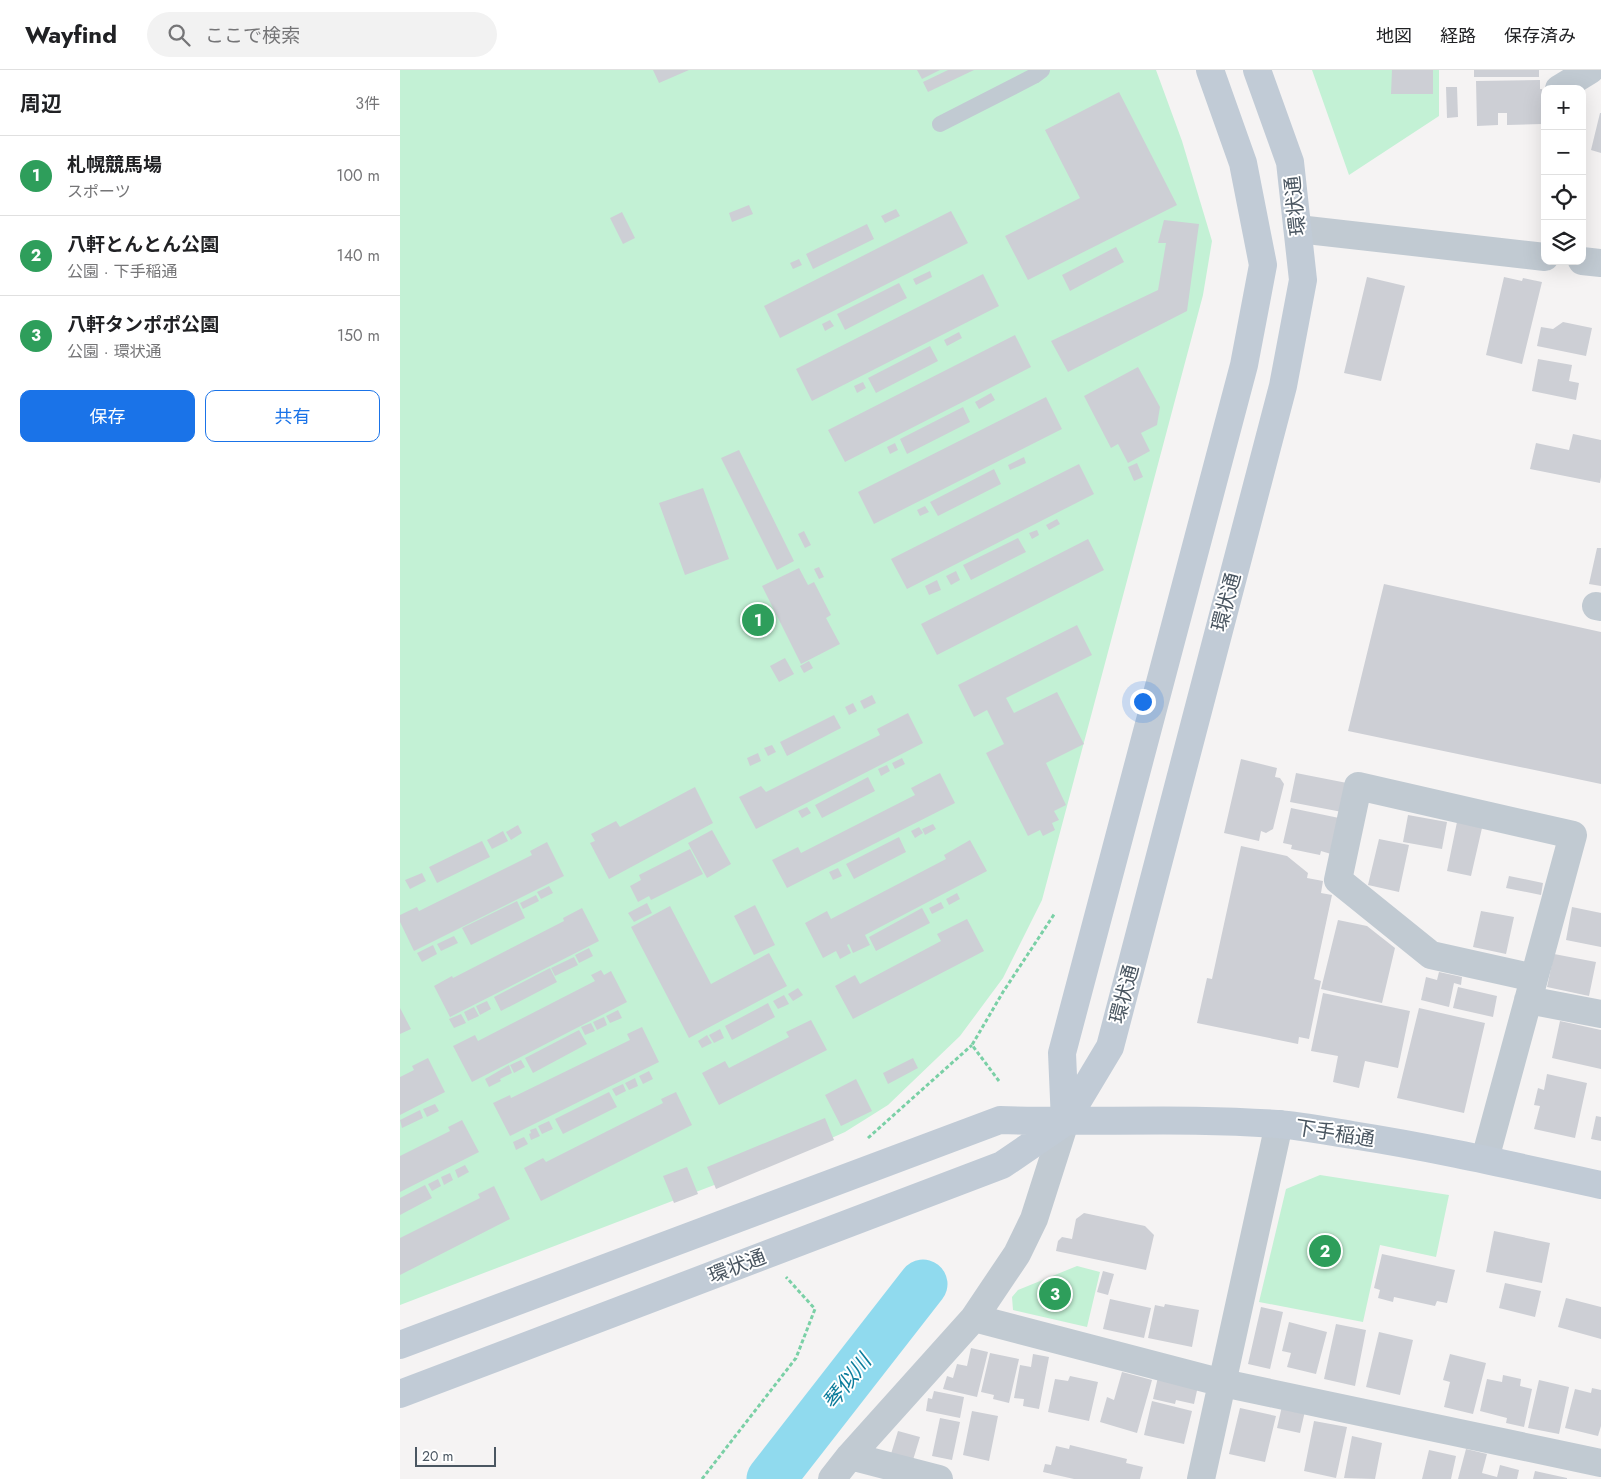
<!DOCTYPE html>
<html lang="ja">
<head>
<meta charset="utf-8">
<style>
  body { margin:0; font-family:Jost,"Noto Sans JP",sans-serif; background:#f2f2f2; color:#202124 }
  .controls { position:absolute; right:15px; top:15px; display:grid; overflow:hidden; border-radius:10px; box-shadow:0 5px 20px #0002 }
  .controls button { width:45px; height:45px; display:grid; place-items:center; padding:0; border:0; border-bottom:1px solid #e0e0e0; background:#fff; color:#202124; font:25px sans-serif }
  .scale { position:absolute; left:15px; bottom:12px; width:81px; box-sizing:border-box; padding-left:5px; border:2px solid #4a5661; border-top:0; font-size:14px; line-height:18px; white-space:nowrap; color:#4a5661; -webkit-text-stroke:4px #fff; paint-order:stroke }
  .you { position:absolute; left:742px; top:631px; width:18px; height:18px; margin:-12px; border:4px solid #fff; border-radius:50%; background:#1a73e8; box-shadow:0 0 0 8px #1a73e833 }
  .badge { display:grid; place-items:center; width:32px; height:32px; border-radius:50%; background:#1a73e8; color:#fff; font-size:16px; font-weight:700 }
  .pin { position:absolute; translate:-50% -50%; border:2px solid #fff; box-shadow:0 1px 5px #0006 }
  .list { margin:0; padding:0; list-style:none }
  h2 { display:flex; justify-content:space-between; align-items:center; height:65px; margin:0; padding:0 20px; font-size:21px }
  h2 small { font-size:16px; font-weight:400; color:#757577 }
  .list li { display:grid; grid-template-columns:32px 1fr auto; gap:15px; align-items:center; box-sizing:border-box; height:80px; padding:0 20px; border-top:1px solid #e0e0e0 }
  .list b { display:block; font-size:19px; white-space:nowrap }
  .list p { margin:0; font-size:16px; white-space:nowrap; color:#757577 }
  .list em { font-size:16px; font-style:normal; color:#757577 }
  .actions { display:flex; gap:10px; padding:15px 20px }
  .actions a { flex:1; padding:11px 0; border:1px solid #1a73e8; border-radius:10px; text-align:center; font-size:18px; color:#1a73e8 }
  .actions .main { background:#1a73e8; color:#fff }
  .icon { flex:none; width:28px; height:28px; fill:none; stroke:currentColor; stroke-width:2; stroke-linecap:round; stroke-linejoin:round }
  .map { position:relative; flex:none; width:1201px; height:1409px; overflow:hidden }
  header { display:flex; align-items:center; gap:30px; box-sizing:border-box; height:70px; padding:0 25px; background:#fff; border-bottom:1px solid #e0e0e0 }
  header strong { font-size:24px }
  nav { display:flex; gap:28px; margin-inline-start:auto; font-size:18px }
  .search { width:350px; height:45px; background:#f2f2f2; display:flex; align-items:center; gap:12px; box-sizing:border-box; padding:0 18px; border-radius:28px; color:#757577; font-size:19px }
  main { display:flex }
  aside { flex:1; background:#fff }
  .map>svg:first-child { display:block }
  .green { fill:#c3f1d5 }
  .lines { fill:none; stroke-linecap:round; stroke-linejoin:round }
  .river { stroke:#90daee; stroke-width:49 }
  .building { fill:#cdcfd5 }
  .path { stroke:#7ad0a6; stroke-width:3; stroke-dasharray:4 2.5; stroke-linecap:butt }
  .lane { stroke:#c1cad2; stroke-width:16 }
  .street { stroke:#c1cad2; stroke-width:28 }
  .secondary { stroke:#c1cbd6; stroke-width:28 }
  .labels { text-anchor:middle; stroke-width:4; stroke-linejoin:round; paint-order:stroke }
  .street-label { font-size:20px; fill:#4a5661; stroke:#fff }
  .water-label { font-size:21px; font-style:italic; fill:#0c7c9b; stroke:#fff }
</style>
</head>
<body>
<header>
<strong>Wayfind</strong>
<div class="search"><svg class="icon" aria-label="search" viewBox="0 0 24 24"><circle cx="10" cy="10" r="6"/><path d="M15 15l6 6"/></svg>ここで検索</div>
<nav><a>地図</a><a>経路</a><a>保存済み</a></nav>
</header>
<main>
<aside>
<h2>周辺<small>3件</small></h2>
<ul class="list">
<li><span class="badge" style="background:#2e9e5b">1</span><div><b>札幌競馬場</b><p>スポーツ</p></div><em>100 m</em></li>
<li><span class="badge" style="background:#2e9e5b">2</span><div><b>八軒とんとん公園</b><p>公園 · 下手稲通</p></div><em>140 m</em></li>
<li><span class="badge" style="background:#2e9e5b">3</span><div><b>八軒タンポポ公園</b><p>公園 · 環状通</p></div><em>150 m</em></li>
</ul>
<div class="actions"><a class="main">保存</a><a>共有</a></div>
</aside>
<div class="map">
<svg width="1201" height="1409" viewBox="0 0 1201 1409">
  <rect width="100%" height="100%" fill="#f5f3f3"/>
  <path class="green" d="M 0,0 L 756,0 L 782,71 L 812,171 L 803,225 L 642,830 L 603,908 L 560,966 L 488,1035 L 445,1062 L 398,1083 L 0,1235 Z
    M 912,0 L 1039,0 L 1039,46 L 949,105 Z
    M 920,1105 L 1049,1125 L 1036,1187 L 980,1175 L 963,1252 L 859,1232 L 886,1119 Z
    M 677,1196 L 700,1202 L 687,1257 L 613,1240 L 612,1227 L 618,1220 Z"/>
  <g class="lines">
    <path class="river" d="M 371,1409 L 523,1214"/>
  </g>
  <path class="building" d="M 253,0 L 289,0 L 259,13 Z
    M 517,0 L 540,0 L 522,9 Z
    M 548,0 L 574,0 L 528,22 L 523,12 Z
    M 992,0 L 1033,0 L 1033,24 L 991,24 Z
    M 1074,0 L 1139,0 L 1139,7 L 1074,7 Z
    M 1140,10 L 1140,19 L 1142,19 L 1142,54 L 1107,55 L 1107,43 L 1098,43 L 1098,55 L 1077,56 L 1076,11 Z
    M 1046,17 L 1057,17 L 1058,47 L 1047,48 Z
    M 719,22 L 777,135 L 628,210 L 605,166 L 680,128 L 645,60 Z
    M 1200,43 L 1201,43 L 1201,83 L 1191,80 Z
    M 349,135 L 353,144 L 332,152 L 329,143 Z
    M 496,139 L 500,146 L 485,153 L 481,146 Z
    M 551,141 L 568,173 L 380,268 L 364,236 Z
    M 222,142 L 235,168 L 223,174 L 210,148 Z
    M 764,150 L 799,154 L 787,241 L 668,302 L 651,271 L 758,220 L 766,173 L 758,173 Z
    M 467,154 L 474,169 L 413,199 L 406,184 Z
    M 716,177 L 724,192 L 670,221 L 662,205 Z
    M 399,189 L 402,195 L 393,199 L 390,193 Z
    M 530,201 L 532,207 L 516,215 L 513,209 Z
    M 583,204 L 599,236 L 412,331 L 396,299 Z
    M 967,207 L 1005,216 L 981,311 L 944,303 Z
    M 1104,207 L 1122,211 L 1123,208 L 1142,212 L 1122,294 L 1086,285 Z
    M 499,213 L 507,228 L 445,260 L 437,244 Z
    M 430,250 L 434,256 L 425,261 L 422,254 Z
    M 1163,252 L 1192,258 L 1186,286 L 1137,276 L 1141,257 L 1153,259 Z
    M 559,262 L 562,268 L 547,276 L 544,270 Z
    M 615,265 L 631,297 L 445,392 L 428,360 Z
    M 530,276 L 538,291 L 476,323 L 468,308 Z
    M 1138,289 L 1172,295 L 1169,311 L 1179,313 L 1176,330 L 1132,321 Z
    M 738,297 L 760,337 L 757,355 L 741,363 L 750,381 L 728,393 L 718,374 L 711,378 L 684,326 Z
    M 463,312 L 466,318 L 457,323 L 454,316 Z
    M 591,323 L 595,330 L 579,339 L 575,332 Z
    M 646,327 L 662,359 L 474,454 L 458,422 Z
    M 563,337 L 570,352 L 507,384 L 500,369 Z
    M 1173,364 L 1201,370 L 1201,407 L 1200,413 L 1130,399 L 1136,373 L 1169,380 Z
    M 495,373 L 498,380 L 490,384 L 487,377 Z
    M 339,380 L 394,491 L 377,500 L 321,388 Z
    M 624,387 L 626,393 L 610,400 L 608,395 Z
    M 737,393 L 743,407 L 734,411 L 728,397 Z
    M 679,394 L 694,424 L 507,519 L 491,489 Z
    M 594,399 L 601,414 L 538,446 L 530,432 Z
    M 303,418 L 329,489 L 285,505 L 259,433 Z
    M 525,436 L 529,442 L 520,446 L 517,440 Z
    M 657,449 L 660,454 L 649,460 L 646,455 Z
    M 637,460 L 639,465 L 632,469 L 629,463 Z
    M 404,461 L 411,475 L 405,478 L 398,464 Z
    M 618,468 L 626,482 L 571,510 L 563,495 Z
    M 688,469 L 704,500 L 537,585 L 521,554 Z
    M 1197,478 L 1201,478 L 1201,516 L 1189,514 Z
    M 419,497 L 424,507 L 419,509 L 414,499 Z
    M 399,498 L 408,515 L 414,512 L 431,545 L 426,548 L 440,574 L 401,594 L 362,516 Z
    M 556,501 L 560,510 L 551,515 L 546,506 Z
    M 537,510 L 541,520 L 529,525 L 525,516 Z
    M 984,514 L 1201,562 L 1201,714 L 948,661 Z
    M 677,555 L 692,585 L 606,628 L 614,643 L 657,622 L 684,674 L 646,693 L 666,735 L 654,741 L 659,750 L 652,753 L 655,760 L 643,766 L 640,760 L 628,766 L 586,683 L 604,674 L 587,640 L 574,647 L 558,615 Z
    M 385,588 L 394,604 L 379,612 L 370,596 Z
    M 409,591 L 413,598 L 404,603 L 400,596 Z
    M 472,625 L 476,633 L 464,639 L 460,631 Z
    M 453,633 L 457,641 L 449,645 L 445,637 Z
    M 508,643 L 523,673 L 356,759 L 339,727 L 361,716 L 366,722 L 480,665 L 477,659 Z
    M 434,645 L 441,658 L 387,686 L 380,672 Z
    M 372,675 L 376,682 L 368,686 L 364,678 Z
    M 358,683 L 361,691 L 350,696 L 347,688 Z
    M 502,688 L 505,694 L 495,699 L 492,693 Z
    M 841,689 L 877,698 L 875,707 L 880,708 L 884,714 L 873,759 L 866,763 L 861,761 L 859,771 L 824,763 Z
    M 487,695 L 490,701 L 481,706 L 478,699 Z
    M 540,703 L 555,733 L 387,818 L 372,790 L 398,777 L 401,783 L 515,725 L 511,718 Z
    M 896,703 L 947,713 L 942,742 L 890,732 Z
    M 468,707 L 475,721 L 422,748 L 415,735 Z
    M 295,717 L 313,753 L 209,809 L 190,773 L 195,771 L 191,764 L 216,751 L 220,757 Z
    M 407,737 L 411,743 L 402,748 L 398,741 Z
    M 891,738 L 939,748 L 931,784 L 921,781 L 920,785 L 891,779 L 892,775 L 883,773 Z
    M 1008,745 L 1047,752 L 1042,779 L 1003,772 Z
    M 1057,752 L 1082,758 L 1071,806 L 1047,801 Z
    M 533,754 L 536,759 L 525,765 L 522,759 Z
    M 118,755 L 122,763 L 111,770 L 106,762 Z
    M 519,757 L 523,763 L 515,768 L 511,761 Z
    M 312,760 L 331,794 L 307,808 L 288,773 Z
    M 103,761 L 108,771 L 92,779 L 87,770 Z
    M 499,767 L 506,782 L 454,809 L 446,794 Z
    M 979,769 L 1009,775 L 999,822 L 968,815 Z
    M 570,770 L 587,801 L 465,865 L 470,875 L 453,883 L 449,874 L 447,875 L 451,883 L 440,889 L 436,881 L 423,888 L 405,853 L 427,841 L 431,849 L 546,789 L 544,785 Z
    M 82,771 L 90,787 L 37,813 L 29,797 Z
    M 147,772 L 164,806 L 14,881 L 0,852 L 0,845 L 17,837 L 19,841 L 132,785 L 130,781 Z
    M 841,776 L 887,786 L 908,803 L 907,808 L 923,811 L 921,823 L 932,825 L 914,909 L 921,911 L 909,969 L 899,967 L 898,974 L 797,953 L 807,908 L 812,909 Z
    M 290,779 L 303,804 L 251,830 L 249,826 L 238,832 L 230,816 L 241,810 L 239,805 Z
    M 438,798 L 442,806 L 433,810 L 429,802 Z
    M 22,803 L 26,811 L 10,819 L 5,810 Z
    M 1109,806 L 1143,813 L 1141,825 L 1106,818 Z
    M 149,816 L 153,823 L 141,829 L 137,822 Z
    M 557,823 L 560,829 L 549,835 L 546,829 Z
    M 136,825 L 139,831 L 123,839 L 120,833 Z
    M 117,831 L 125,848 L 71,875 L 62,858 Z
    M 541,832 L 544,838 L 532,844 L 529,838 Z
    M 247,833 L 252,843 L 234,852 L 228,843 Z
    M 355,835 L 375,875 L 354,885 L 334,846 Z
    M 270,836 L 311,914 L 369,883 L 387,916 L 289,968 L 231,857 Z
    M 1172,837 L 1201,843 L 1201,877 L 1166,870 Z
    M 182,838 L 199,871 L 50,947 L 34,916 L 52,906 L 53,908 L 164,851 L 163,848 Z
    M 522,838 L 530,853 L 476,881 L 469,867 Z
    M 1081,841 L 1114,847 L 1106,884 L 1073,877 Z
    M 567,849 L 584,881 L 453,949 L 435,916 L 455,905 L 460,914 L 541,871 L 537,864 Z
    M 938,850 L 967,856 L 995,878 L 982,933 L 921,919 Z
    M 54,866 L 58,873 L 41,881 L 37,874 Z
    M 33,875 L 37,884 L 22,892 L 17,883 Z
    M 189,878 L 193,886 L 179,893 L 175,885 Z
    M 1154,884 L 1196,892 L 1189,926 L 1147,917 Z
    M 174,887 L 178,895 L 155,906 L 151,898 Z
    M 150,898 L 157,912 L 101,941 L 94,927 Z
    M 201,900 L 204,905 L 211,901 L 227,932 L 72,1012 L 53,976 L 75,965 L 78,971 L 195,911 L 191,905 Z
    M 1039,902 L 1062,907 L 1061,915 L 1054,913 L 1049,937 L 1021,930 L 1026,907 L 1037,910 Z
    M 1058,917 L 1097,926 L 1093,947 L 1053,938 Z
    M 398,918 L 403,925 L 393,931 L 388,924 Z
    M 923,923 L 1010,941 L 998,998 L 965,991 L 959,1018 L 933,1012 L 938,986 L 911,981 Z
    M 384,925 L 389,934 L 378,939 L 373,931 Z
    M 87,931 L 91,939 L 80,945 L 76,936 Z
    M 368,933 L 375,947 L 332,970 L 325,956 Z
    M 74,937 L 79,946 L 68,951 L 64,942 Z
    M 0,938 L 11,959 L 0,964 Z
    M 1019,938 L 1085,953 L 1064,1043 L 997,1028 Z
    M 218,940 L 222,948 L 210,953 L 206,946 Z
    M 61,944 L 66,953 L 54,958 L 49,949 Z
    M 204,947 L 207,955 L 197,960 L 193,952 Z
    M 411,950 L 427,980 L 319,1035 L 302,1003 L 325,991 L 329,998 L 389,967 L 386,962 Z
    M 1160,951 L 1201,960 L 1201,999 L 1152,988 Z
    M 191,953 L 195,961 L 185,965 L 181,957 Z
    M 242,957 L 259,992 L 110,1066 L 93,1033 L 110,1025 L 111,1028 L 230,970 L 227,964 Z
    M 320,959 L 324,968 L 314,973 L 309,965 Z
    M 179,960 L 187,974 L 133,1003 L 125,988 Z
    M 307,965 L 312,973 L 302,978 L 298,971 Z
    M 28,988 L 45,1022 L 0,1045 L 0,1007 L 14,1000 L 12,996 Z
    M 513,988 L 518,998 L 488,1014 L 483,1003 Z
    M 121,990 L 125,997 L 114,1003 L 110,995 Z
    M 109,995 L 112,1003 L 100,1009 L 101,1011 L 89,1017 L 85,1009 Z
    M 249,1001 L 253,1009 L 243,1014 L 239,1006 Z
    M 1147,1004 L 1187,1013 L 1175,1068 L 1134,1059 L 1140,1036 L 1134,1035 L 1138,1018 L 1144,1020 Z
    M 235,1008 L 238,1016 L 229,1020 L 225,1013 Z
    M 456,1009 L 472,1041 L 441,1056 L 425,1025 Z
    M 223,1014 L 226,1021 L 216,1026 L 212,1019 Z
    M 209,1022 L 217,1037 L 163,1064 L 155,1049 Z
    M 276,1022 L 292,1055 L 141,1131 L 124,1098 L 143,1088 L 146,1092 L 263,1033 L 261,1029 Z
    M 35,1034 L 39,1041 L 27,1047 L 23,1039 Z
    M 20,1040 L 23,1048 L 2,1058 L 0,1050 Z
    M 1196,1046 L 1201,1047 L 1201,1071 L 1191,1069 Z
    M 425,1048 L 434,1070 L 316,1119 L 307,1097 Z
    M 62,1050 L 79,1082 L 0,1122 L 0,1086 L 50,1061 L 48,1057 Z
    M 149,1051 L 153,1059 L 142,1064 L 138,1056 Z
    M 136,1058 L 140,1066 L 131,1070 L 129,1064 L 131,1063 L 130,1060 Z
    M 124,1067 L 128,1074 L 116,1080 L 113,1072 Z
    M 65,1095 L 69,1102 L 58,1108 L 55,1100 Z
    M 287,1097 L 298,1124 L 274,1133 L 263,1106 Z
    M 50,1103 L 53,1110 L 44,1115 L 41,1107 Z
    M 38,1109 L 41,1116 L 32,1121 L 28,1114 Z
    M 25,1115 L 32,1128 L 0,1145 L 0,1128 Z
    M 94,1116 L 110,1149 L 0,1205 L 0,1168 L 80,1128 L 78,1124 Z
    M 684,1143 L 745,1156 L 754,1165 L 746,1200 L 656,1181 L 658,1171 L 662,1167 L 672,1169 L 676,1149 Z
    M 1094,1161 L 1150,1173 L 1142,1213 L 1086,1202 Z
    M 982,1184 L 1055,1200 L 1047,1233 L 1037,1231 L 1035,1236 L 994,1227 L 993,1232 L 978,1228 L 980,1220 L 974,1218 Z
    M 703,1201 L 714,1204 L 708,1225 L 697,1222 Z
    M 1105,1213 L 1141,1221 L 1135,1247 L 1099,1238 Z
    M 1166,1228 L 1201,1237 L 1201,1269 L 1158,1257 Z
    M 710,1229 L 751,1238 L 744,1268 L 703,1259 Z
    M 765,1234 L 799,1240 L 792,1277 L 748,1268 L 755,1235 L 764,1237 Z
    M 861,1237 L 883,1242 L 870,1299 L 848,1294 Z
    M 889,1252 L 927,1262 L 916,1304 L 887,1297 L 891,1283 L 882,1281 Z
    M 936,1254 L 966,1260 L 955,1316 L 924,1309 Z
    M 979,1262 L 1013,1270 L 1000,1325 L 966,1317 Z
    M 571,1278 L 588,1282 L 577,1327 L 543,1319 L 547,1306 L 553,1308 L 557,1294 L 567,1296 Z
    M 590,1283 L 619,1289 L 609,1333 L 593,1329 L 594,1325 L 581,1322 Z
    M 633,1284 L 649,1287 L 639,1339 L 623,1336 L 624,1329 L 614,1328 L 620,1295 L 631,1297 Z
    M 1050,1284 L 1086,1293 L 1073,1344 L 1044,1337 L 1050,1312 L 1043,1310 Z
    M 722,1302 L 752,1310 L 737,1363 L 700,1352 L 707,1327 L 714,1330 Z
    M 1103,1305 L 1121,1309 L 1120,1316 L 1132,1319 L 1124,1357 L 1106,1353 L 1107,1348 L 1080,1341 L 1087,1309 L 1102,1312 Z
    M 670,1306 L 698,1312 L 689,1351 L 648,1342 L 655,1309 L 668,1311 Z
    M 758,1307 L 798,1316 L 794,1334 L 776,1330 L 775,1334 L 753,1329 Z
    M 1139,1310 L 1169,1317 L 1159,1364 L 1128,1358 Z
    M 1192,1318 L 1201,1320 L 1201,1356 L 1198,1366 L 1165,1358 L 1175,1319 L 1191,1323 Z
    M 534,1321 L 564,1327 L 560,1348 L 526,1341 L 528,1328 L 532,1329 Z
    M 752,1331 L 792,1341 L 784,1374 L 744,1365 Z
    M 882,1336 L 905,1341 L 900,1363 L 877,1358 Z
    M 840,1338 L 876,1346 L 865,1392 L 829,1384 Z
    M 572,1341 L 598,1346 L 589,1391 L 563,1385 Z
    M 540,1348 L 560,1352 L 552,1390 L 532,1386 Z
    M 914,1351 L 947,1357 L 936,1408 L 904,1401 Z
    M 498,1361 L 520,1367 L 513,1390 L 491,1384 Z
    M 952,1366 L 982,1373 L 975,1409 L 944,1408 Z
    M 670,1375 L 727,1389 L 726,1393 L 743,1397 L 740,1409 L 674,1409 L 643,1402 L 645,1394 L 651,1395 L 656,1376 L 669,1379 Z
    M 1066,1379 L 1087,1384 L 1082,1403 L 1097,1407 L 1100,1395 L 1119,1400 L 1117,1409 L 1058,1409 Z
    M 1029,1380 L 1056,1386 L 1051,1409 L 1022,1409 Z
    M 1135,1401 L 1167,1408 L 1167,1409 L 1133,1409 Z"/>
  <g class="lines">
    <path class="path" d="M 599,1011 L 572,975 L 603,922 L 655,843
      M 468,1068 L 572,975
      M 302,1409 L 396,1288 L 415,1239 L 386,1207"/>
    <path class="lane" d="M 540,54 L 634,6 L 642,0"/>
    <path class="street" d="M 1159,19 L 1190,0
      M 898,159 L 1145,187
      M 1182,191 L 1201,193
      M 1196,536 L 1201,537
      M 1128,930 L 1201,944
      M 1085,1089 L 1173,765 L 958,716 L 938,810 L 1031,885 L 1134,908
      M 574,1248 L 823,1313 L 1201,1393
      M 450,1386 L 539,1409
      M 432,1409 L 450,1386 L 574,1248 L 617,1184 L 634,1149 L 665,1052
      M 801,1409 L 879,1054"/>
    <path class="secondary" d="M 665,1052 L 662,983 L 844,295 L 863,195 L 843,93 L 810,0
      M 0,1275 L 600,1050 C 692,1053 785,1047 877,1054 C 902,1056 927,1061 952,1065 C 1036,1078 1118,1097 1201,1115
      M 0,1324 L 602,1095 L 665,1052 L 710,977 L 883,316 L 903,210 L 890,92 L 857,0"/>
  </g>
  <g class="labels">
    <g class="street-label">
      <text transform="translate(895 136) rotate(-96)" y="7">環状通</text>
      <text transform="translate(826 532) rotate(-75)" y="7">環状通</text>
      <text transform="translate(724 924) rotate(-75)" y="7">環状通</text>
      <text transform="translate(935 1063) rotate(9)" y="7">下手稲通</text>
      <text transform="translate(337 1196) rotate(-21)" y="7">環状通</text>
    </g>
    <g class="water-label">
      <text transform="translate(447 1312) rotate(-52)" y="7">琴似川</text>
    </g>
  </g>
</svg>
<div class="controls">
<button>+</button>
<button>−</button>
<button><svg class="icon" aria-label="locate" viewBox="0 0 24 24"><circle cx="12" cy="12" r="6"/><path d="M12 2v4M12 18v4M2 12h4M18 12h4"/></svg></button>
<button><svg class="icon" aria-label="layers" viewBox="0 0 24 24"><path d="M12 4l9 5-9 5-9-5zM3 14l9 5 9-5"/></svg></button>
</div>
<div class="scale">20 m</div>
<div class="you"></div>
<div class="pin badge" style="left:358px;top:550px;background:#2e9e5b">1</div>
<div class="pin badge" style="left:925px;top:1181px;background:#2e9e5b">2</div>
<div class="pin badge" style="left:655px;top:1224px;background:#2e9e5b">3</div>
</div>
</main>
</body>
</html>
